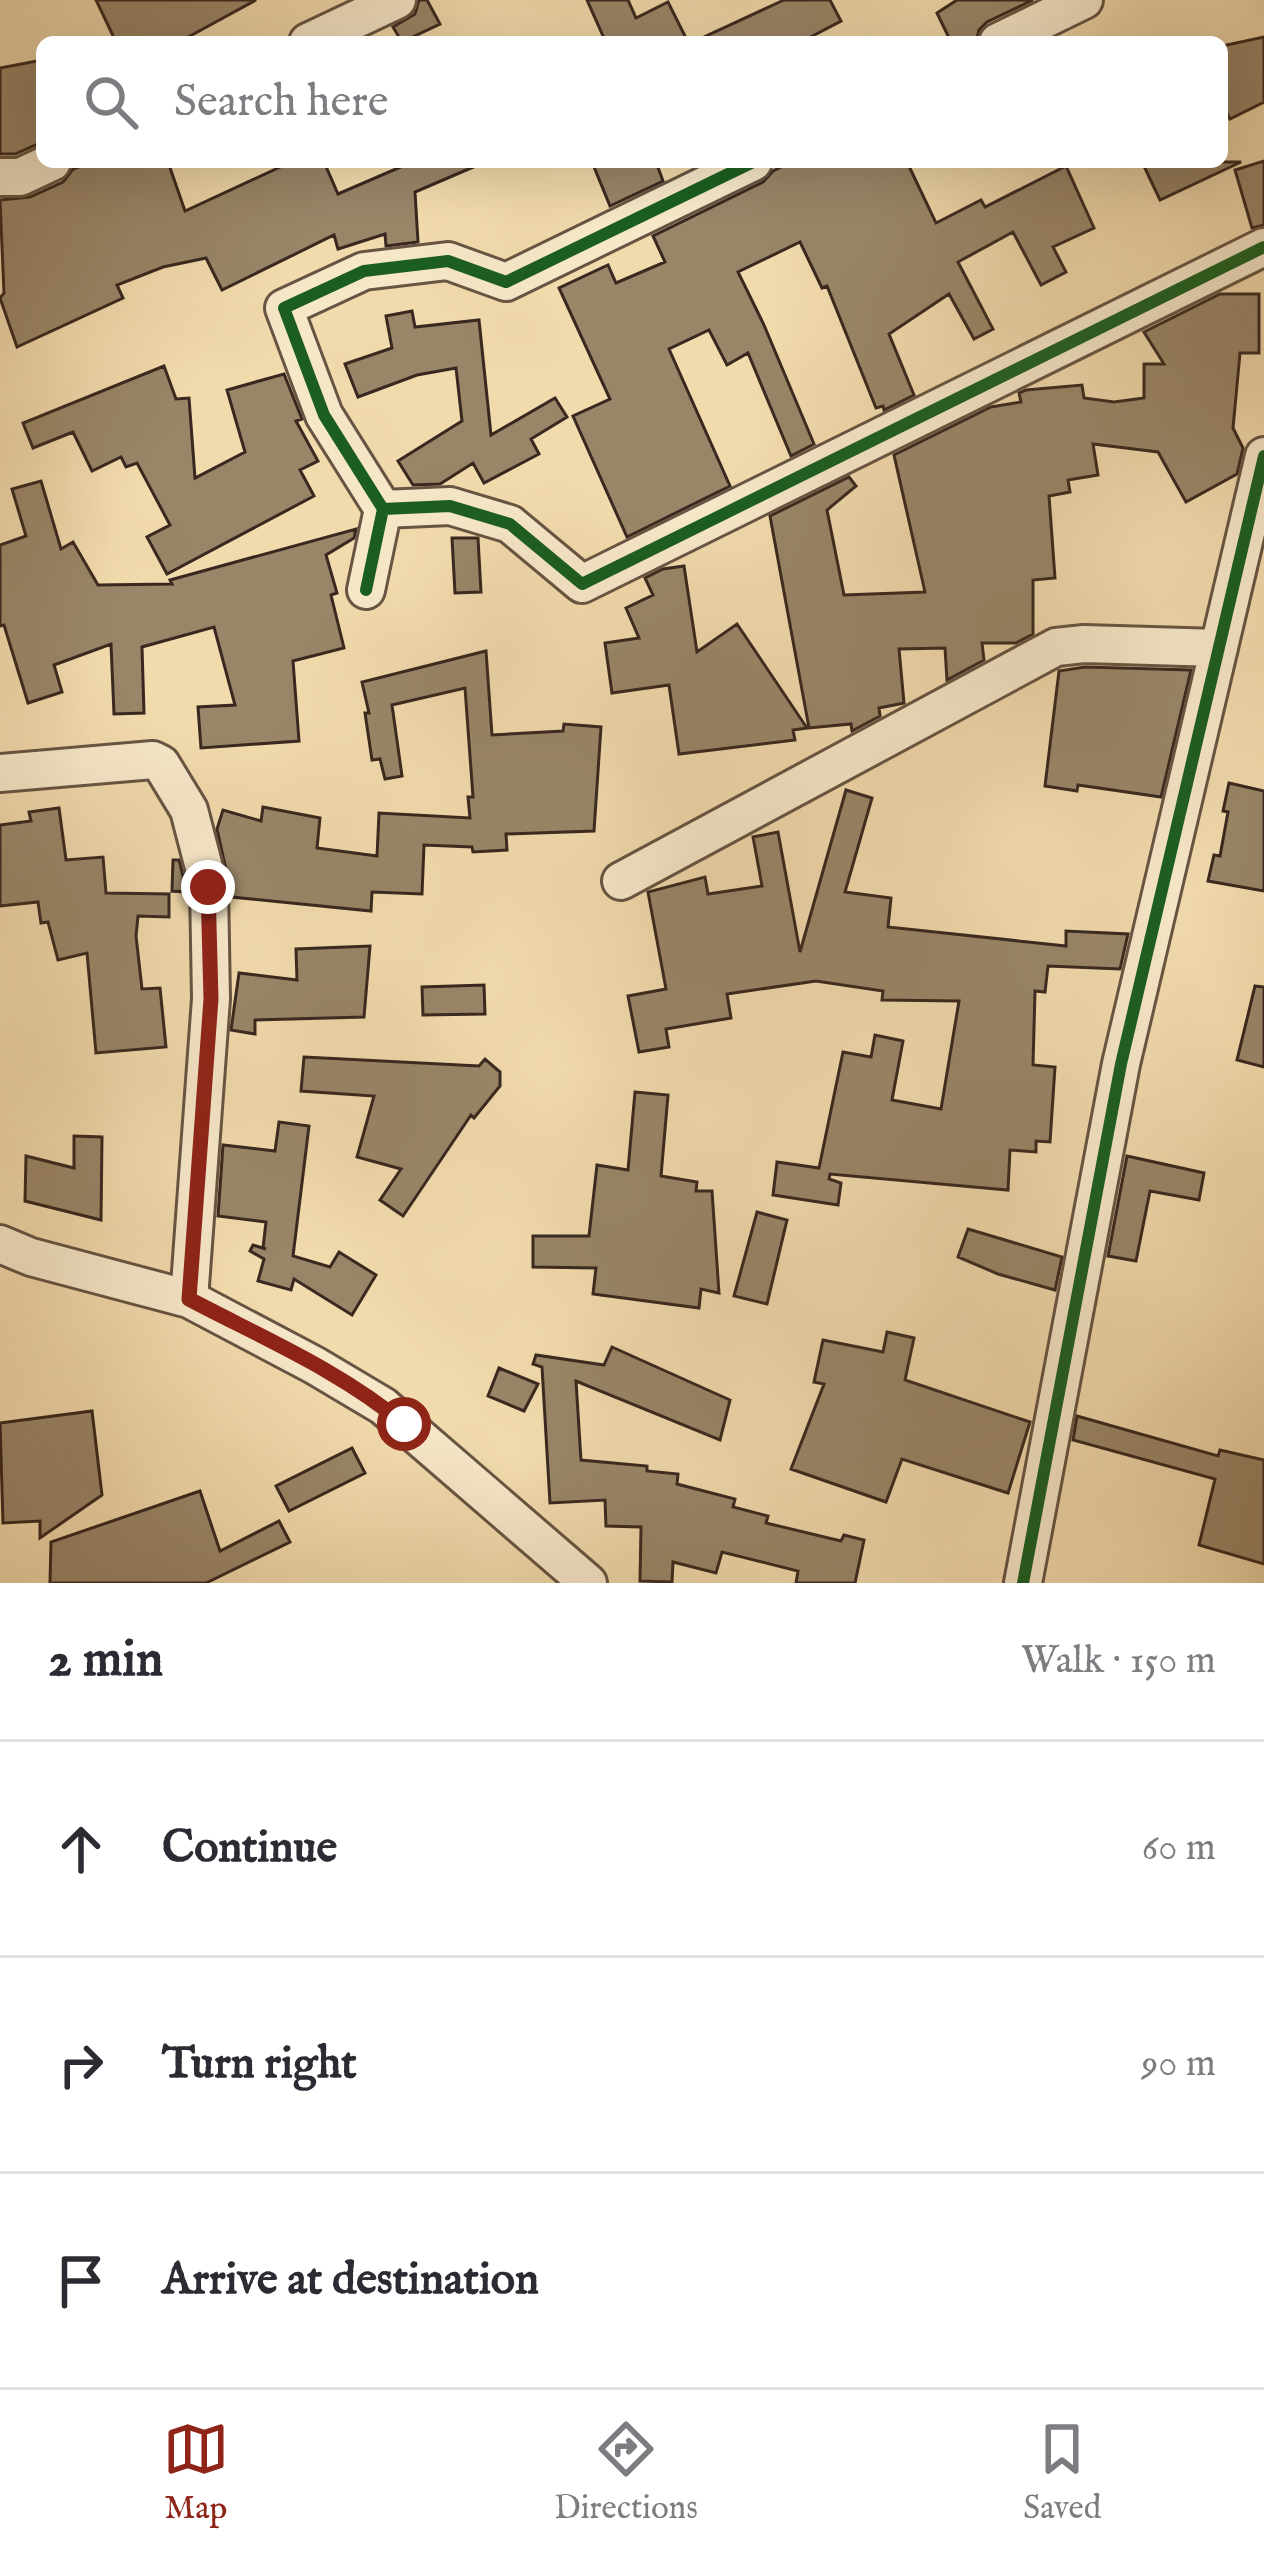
<!DOCTYPE html>
<html lang="en">
<head>
<meta charset="utf-8">
<style>
  body { margin:0; font-family:"IM FELL English",serif; background:#f7f7f7; color:#2b2b33 }
  .stop { position:absolute; width:36px; height:36px; margin:-27px; border:9px solid #8f2418; border-radius:50%; background:#fff }
  .stop.end { background:#8f2418; border-color:#fff; box-shadow:0 3px 12px #0008 }
  .list { margin:0; padding:0; list-style:none }
  h2 { display:flex; justify-content:space-between; align-items:center; height:156px; margin:0; padding:0 48px; font-size:51px }
  h2 small { font-size:39px; font-weight:400; color:#7c7c81 }
  .list li { display:grid; grid-template-columns:78px 1fr auto; gap:36px; align-items:center; box-sizing:border-box; height:216px; padding:0 48px; border-top:3px solid #e1e1e2 }
  .list b { display:block; font-size:45px; white-space:nowrap }
  .list em { font-size:39px; font-style:normal; color:#7c7c81 }
  .icon { flex:none; width:66px; height:66px; fill:none; stroke:currentColor; stroke-width:2; stroke-linecap:round; stroke-linejoin:round }
  .map { position:relative; flex:none; width:1264px; height:1583px; overflow:hidden }
  .search { position:absolute; background:#fff; box-shadow:0 12px 48px #0002; left:36px; right:36px; top:36px; height:132px; display:flex; align-items:center; gap:30px; box-sizing:border-box; padding:0 42px; border-radius:18px; color:#7c7c81; font-size:45px }
  .sheet { height:804px; background:#fff }
  nav { display:flex; justify-content:space-around; align-items:center; box-sizing:border-box; height:168px; border-top:3px solid #e1e1e2; background:#fff; font-size:33px; color:#7c7c81 }
  nav a { display:grid; justify-items:center; gap:6px }
  nav .on { color:#8f2418 }
  .map>svg:first-child { display:block }
  .building { fill:#998568; stroke:#39281f; stroke-width:3 }
  .lines { fill:none; stroke-linecap:round; stroke-linejoin:round }
  .street-casing { stroke:#675442; stroke-width:42 }
  .street { stroke:#f6e7c9; stroke-width:36 }
  .cycleway-casing { stroke:#f6e7c9; stroke-width:20 }
  .cycleway { stroke:#1b5e20; stroke-width:12 }
  .route { stroke:#8f2418; stroke-width:15 }
</style>
</head>
<body>
<div class="map">
<svg width="1264" height="1583" viewBox="0 0 1264 1583">
  <rect width="100%" height="100%" fill="#f1daac"/>
  <filter id="stains"><feTurbulence type="fractalNoise" baseFrequency=".00167" numOctaves="4"/><feColorMatrix values="0 0 0 0 .2 0 0 0 0 .09 0 0 0 0 .02 0 0 0 .5 -.17"/></filter>
  <radialGradient id="worn" r=".72"><stop offset=".6" stop-color="#630" stop-opacity="0"/><stop offset="1" stop-color="#630" stop-opacity=".3"/></radialGradient>
  <path class="building" d="M 96,0 L 256,0 L 179,42 L 116,42 Z
    M 419,0 L 427,0 L 440,24 L 402,42 L 393,27 L 415,14 Z
    M 587,0 L 628,0 L 636,18 L 668,2 L 688,42 L 590,42 L 603,36 Z
    M 784,0 L 830,0 L 841,21 L 801,42 L 693,42 Z
    M 957,0 L 1033,0 L 987,22 L 979,30 L 976,42 L 951,42 L 937,13 Z
    M 1264,37 L 1264,102 L 1230,119 L 1222,104 L 1222,46 Z
    M 42,60 L 42,142 L 15,154 L 0,154 L 0,68 Z
    M 1264,161 L 1264,225 L 1252,228 L 1235,170 Z
    M 92,162 L 168,162 L 185,211 L 291,162 L 324,162 L 338,194 L 412,162 L 485,162 L 415,192 L 418,242 L 386,246 L 385,234 L 338,249 L 334,235 L 222,290 L 206,258 L 163,267 L 117,285 L 123,298 L 17,347 L 0,298 L 4,293 L 0,200 L 30,197 L 63,182 L 73,169 Z
    M 592,162 L 656,162 L 663,181 L 610,206 Z
    M 791,162 L 907,162 L 936,223 L 981,200 L 985,207 L 1066,166 L 1094,228 L 1053,247 L 1066,272 L 1041,285 L 1013,232 L 958,262 L 993,329 L 974,339 L 949,294 L 889,334 L 914,395 L 884,410 L 883,406 L 876,408 L 827,286 L 822,288 L 800,242 L 738,272 L 764,325 L 814,444 L 791,456 L 748,353 L 727,365 L 709,330 L 669,349 L 730,486 L 627,537 L 573,416 L 610,399 L 559,288 L 608,265 L 616,283 L 665,262 L 653,236 L 763,182 L 773,171 Z
    M 1142,162 L 1241,162 L 1160,200 Z
    M 1220,294 L 1259,294 L 1259,353 L 1240,353 L 1233,428 L 1243,448 L 1237,474 L 1186,502 L 1158,452 L 1093,444 L 1098,475 L 1068,480 L 1070,492 L 1049,496 L 1055,578 L 1033,580 L 1033,634 L 1016,643 L 982,643 L 984,660 L 947,680 L 945,648 L 899,649 L 904,703 L 879,708 L 880,716 L 852,731 L 851,724 L 809,728 L 770,516 L 849,477 L 856,486 L 827,510 L 844,595 L 925,592 L 894,455 L 991,407 L 1021,402 L 1019,393 L 1026,390 L 1082,385 L 1084,398 L 1114,402 L 1144,398 L 1144,364 L 1164,364 L 1144,332 Z
    M 412,311 L 415,327 L 479,320 L 491,435 L 555,398 L 567,417 L 531,439 L 539,454 L 484,483 L 473,463 L 440,484 L 413,485 L 398,461 L 462,421 L 456,368 L 417,375 L 358,397 L 345,364 L 392,348 L 386,316 Z
    M 164,366 L 176,399 L 189,398 L 195,478 L 245,452 L 227,390 L 284,374 L 302,419 L 296,421 L 318,461 L 300,470 L 314,496 L 167,574 L 147,537 L 170,525 L 137,463 L 126,467 L 121,457 L 92,471 L 73,432 L 33,448 L 23,423 Z
    M 41,481 L 61,549 L 73,542 L 98,585 L 172,584 L 170,580 L 356,529 L 354,538 L 326,555 L 337,593 L 331,595 L 344,648 L 293,661 L 299,741 L 201,748 L 198,707 L 235,705 L 214,627 L 142,647 L 144,713 L 114,714 L 111,644 L 54,665 L 62,692 L 28,703 L 4,625 L 0,626 L 0,545 L 26,536 L 12,489 Z
    M 452,538 L 478,538 L 481,592 L 455,593 Z
    M 684,566 L 697,652 L 737,624 L 807,728 L 793,730 L 795,740 L 679,754 L 669,685 L 612,693 L 605,643 L 639,638 L 626,608 L 653,595 L 645,578 L 663,569 Z
    M 486,651 L 492,735 L 563,731 L 564,724 L 601,727 L 594,831 L 506,834 L 507,850 L 473,852 L 472,847 L 424,845 L 422,894 L 372,892 L 371,911 L 232,897 L 217,829 L 223,810 L 261,821 L 263,807 L 320,818 L 317,848 L 377,856 L 379,813 L 470,818 L 468,797 L 473,797 L 465,688 L 392,705 L 402,776 L 385,779 L 380,759 L 372,760 L 365,713 L 369,713 L 362,682 Z
    M 1085,667 L 1191,670 L 1161,797 L 1078,785 L 1077,791 L 1045,786 L 1059,671 Z
    M 1229,783 L 1264,791 L 1264,891 L 1208,881 L 1214,855 L 1220,856 L 1228,812 L 1223,811 Z
    M 846,790 L 872,798 L 845,892 L 891,898 L 888,927 L 1066,946 L 1066,931 L 1128,934 L 1120,969 L 1048,966 L 1045,992 L 1035,991 L 1033,1065 L 1055,1067 L 1050,1142 L 1036,1141 L 1036,1152 L 1010,1150 L 1008,1190 L 830,1174 L 829,1179 L 841,1183 L 838,1205 L 773,1195 L 777,1162 L 819,1168 L 843,1052 L 871,1057 L 875,1035 L 903,1041 L 892,1100 L 941,1109 L 959,1001 L 882,1000 L 883,991 L 816,981 L 727,994 L 731,1018 L 666,1029 L 669,1047 L 639,1052 L 628,996 L 666,989 L 648,892 L 705,877 L 708,894 L 762,886 L 753,837 L 778,832 L 800,952 Z
    M 59,808 L 66,860 L 103,857 L 106,893 L 169,894 L 169,917 L 138,916 L 136,936 L 142,989 L 160,988 L 166,1047 L 96,1053 L 87,953 L 58,960 L 48,922 L 41,923 L 38,902 L 0,906 L 0,825 L 31,821 L 29,812 Z
    M 173,860 L 179,860 L 187,892 L 172,891 Z
    M 370,946 L 364,1017 L 255,1020 L 255,1034 L 231,1030 L 239,973 L 297,980 L 296,949 Z
    M 484,985 L 485,1014 L 423,1015 L 422,987 Z
    M 1255,986 L 1264,987 L 1264,1067 L 1237,1060 Z
    M 304,1057 L 479,1066 L 485,1059 L 500,1072 L 500,1086 L 474,1118 L 471,1115 L 403,1216 L 380,1200 L 401,1169 L 357,1157 L 374,1096 L 301,1091 Z
    M 635,1092 L 668,1095 L 661,1176 L 697,1182 L 696,1191 L 712,1191 L 719,1293 L 701,1289 L 699,1308 L 593,1294 L 596,1268 L 533,1267 L 533,1236 L 589,1236 L 597,1165 L 628,1170 Z
    M 279,1122 L 309,1126 L 293,1256 L 330,1267 L 339,1252 L 376,1275 L 352,1315 L 294,1279 L 291,1290 L 258,1281 L 264,1259 L 250,1251 L 253,1245 L 266,1249 L 263,1248 L 266,1222 L 218,1216 L 223,1145 L 275,1151 Z
    M 74,1136 L 102,1137 L 101,1220 L 25,1201 L 26,1156 L 74,1168 Z
    M 1127,1156 L 1204,1173 L 1199,1200 L 1150,1191 L 1136,1261 L 1108,1256 Z
    M 757,1212 L 787,1220 L 767,1304 L 734,1296 Z
    M 968,1229 L 1062,1257 L 1055,1290 L 998,1274 L 958,1257 Z
    M 887,1332 L 914,1338 L 905,1380 L 1030,1422 L 1008,1493 L 902,1459 L 886,1502 L 791,1469 L 824,1384 L 814,1382 L 823,1340 L 883,1352 Z
    M 612,1347 L 730,1400 L 720,1440 L 576,1381 L 581,1460 L 647,1466 L 647,1471 L 678,1474 L 677,1484 L 735,1499 L 733,1507 L 768,1516 L 766,1523 L 841,1541 L 844,1535 L 864,1540 L 855,1583 L 796,1583 L 798,1571 L 722,1552 L 716,1573 L 673,1562 L 672,1582 L 640,1581 L 641,1527 L 606,1526 L 605,1500 L 550,1503 L 542,1367 L 533,1364 L 536,1355 L 604,1365 Z
    M 499,1368 L 538,1384 L 524,1411 L 488,1396 Z
    M 92,1411 L 102,1495 L 40,1538 L 40,1521 L 3,1523 L 0,1423 Z
    M 1077,1416 L 1218,1456 L 1220,1450 L 1264,1460 L 1264,1564 L 1199,1545 L 1215,1479 L 1073,1440 Z
    M 352,1448 L 365,1473 L 289,1511 L 276,1486 Z
    M 200,1491 L 220,1551 L 279,1521 L 290,1542 L 206,1583 L 50,1583 L 51,1542 Z"/>
  <g class="lines">
    <g class="street-casing">
      <path id="street" d="M 308,42 L 397,0
        M 998,42 L 1084,0
        M 0,177 L 20,177 L 52,162
        M 383,509 L 450,506 L 510,524 L 582,584 L 1264,247
        M 366,590 L 383,509 L 324,415 L 284,308 L 364,271 L 448,261 L 506,282 L 753,162
        M 0,773 L 153,760 L 161,764 L 189,810 L 209,887 L 211,999 L 189,1299
        M 621,881 L 1056,647 L 1084,644 L 1219,648
        M 0,1244 L 31,1257 L 189,1299 L 314,1365 L 383,1406 L 588,1583
        M 1023,1583 L 1121,1064 L 1264,456"/>
    </g>
    <use href="#street" class="street"/>
    <g class="cycleway-casing">
      <path id="cycleway" d="M 383,509 L 450,506 L 510,524 L 582,584 L 1264,247
        M 366,590 L 383,509 L 324,415 L 284,308 L 364,271 L 448,261 L 506,282 L 753,162
        M 1023,1583 L 1121,1064 L 1264,456"/>
    </g>
    <use href="#cycleway" class="cycleway"/>
  </g>
  <g class="lines">
    <path class="route" d="M 208,887 L 211,999 L 189,1299 C 261,1337 341,1371 404,1424"/>
  </g>
  <rect width="100%" height="100%" filter="url(#stains)"/>
  <rect width="100%" height="100%" fill="url(#worn)"/>
</svg>
<div class="stop" style="left:404px;top:1424px"></div>
<div class="stop end" style="left:208px;top:887px"></div>
<div class="search"><svg class="icon" aria-label="search" viewBox="0 0 24 24"><circle cx="10" cy="10" r="6"/><path d="M15 15l6 6"/></svg>Search here</div>
</div>
<section class="sheet">
<h2>2 min<small>Walk · 150 m</small></h2>
<ul class="list">
<li><svg class="icon" aria-label="ahead" viewBox="0 0 24 24"><path d="M12 20V5M6 11l6-6 6 6"/></svg><div><b>Continue</b></div><em>60 m</em></li>
<li><svg class="icon" aria-label="right" viewBox="0 0 24 24"><path d="M7 20v-9h11M14 6l5 5-5 5"/></svg><div><b>Turn right</b></div><em>90 m</em></li>
<li><svg class="icon" aria-label="arrive" viewBox="0 0 24 24"><path d="M6 21V4h12l-3 4 3 4H6"/></svg><div><b>Arrive at destination</b></div></li>
</ul>
</section>
<nav>
<a class="on"><svg class="icon" aria-label="map" viewBox="0 0 24 24"><path d="M3 6l6-2 6 2 6-2v14l-6 2-6-2-6 2zM9 4v14M15 6v14"/></svg>Map</a>
<a><svg class="icon" aria-label="directions" viewBox="0 0 24 24"><path d="M12 3l9 9-9 9-9-9zM9 14v-3h6M13 9l2 2-2 2"/></svg>Directions</a>
<a><svg class="icon" aria-label="saved" viewBox="0 0 24 24"><path d="M7 4h10v16l-5-4-5 4z"/></svg>Saved</a>
</nav>
</body>
</html>
